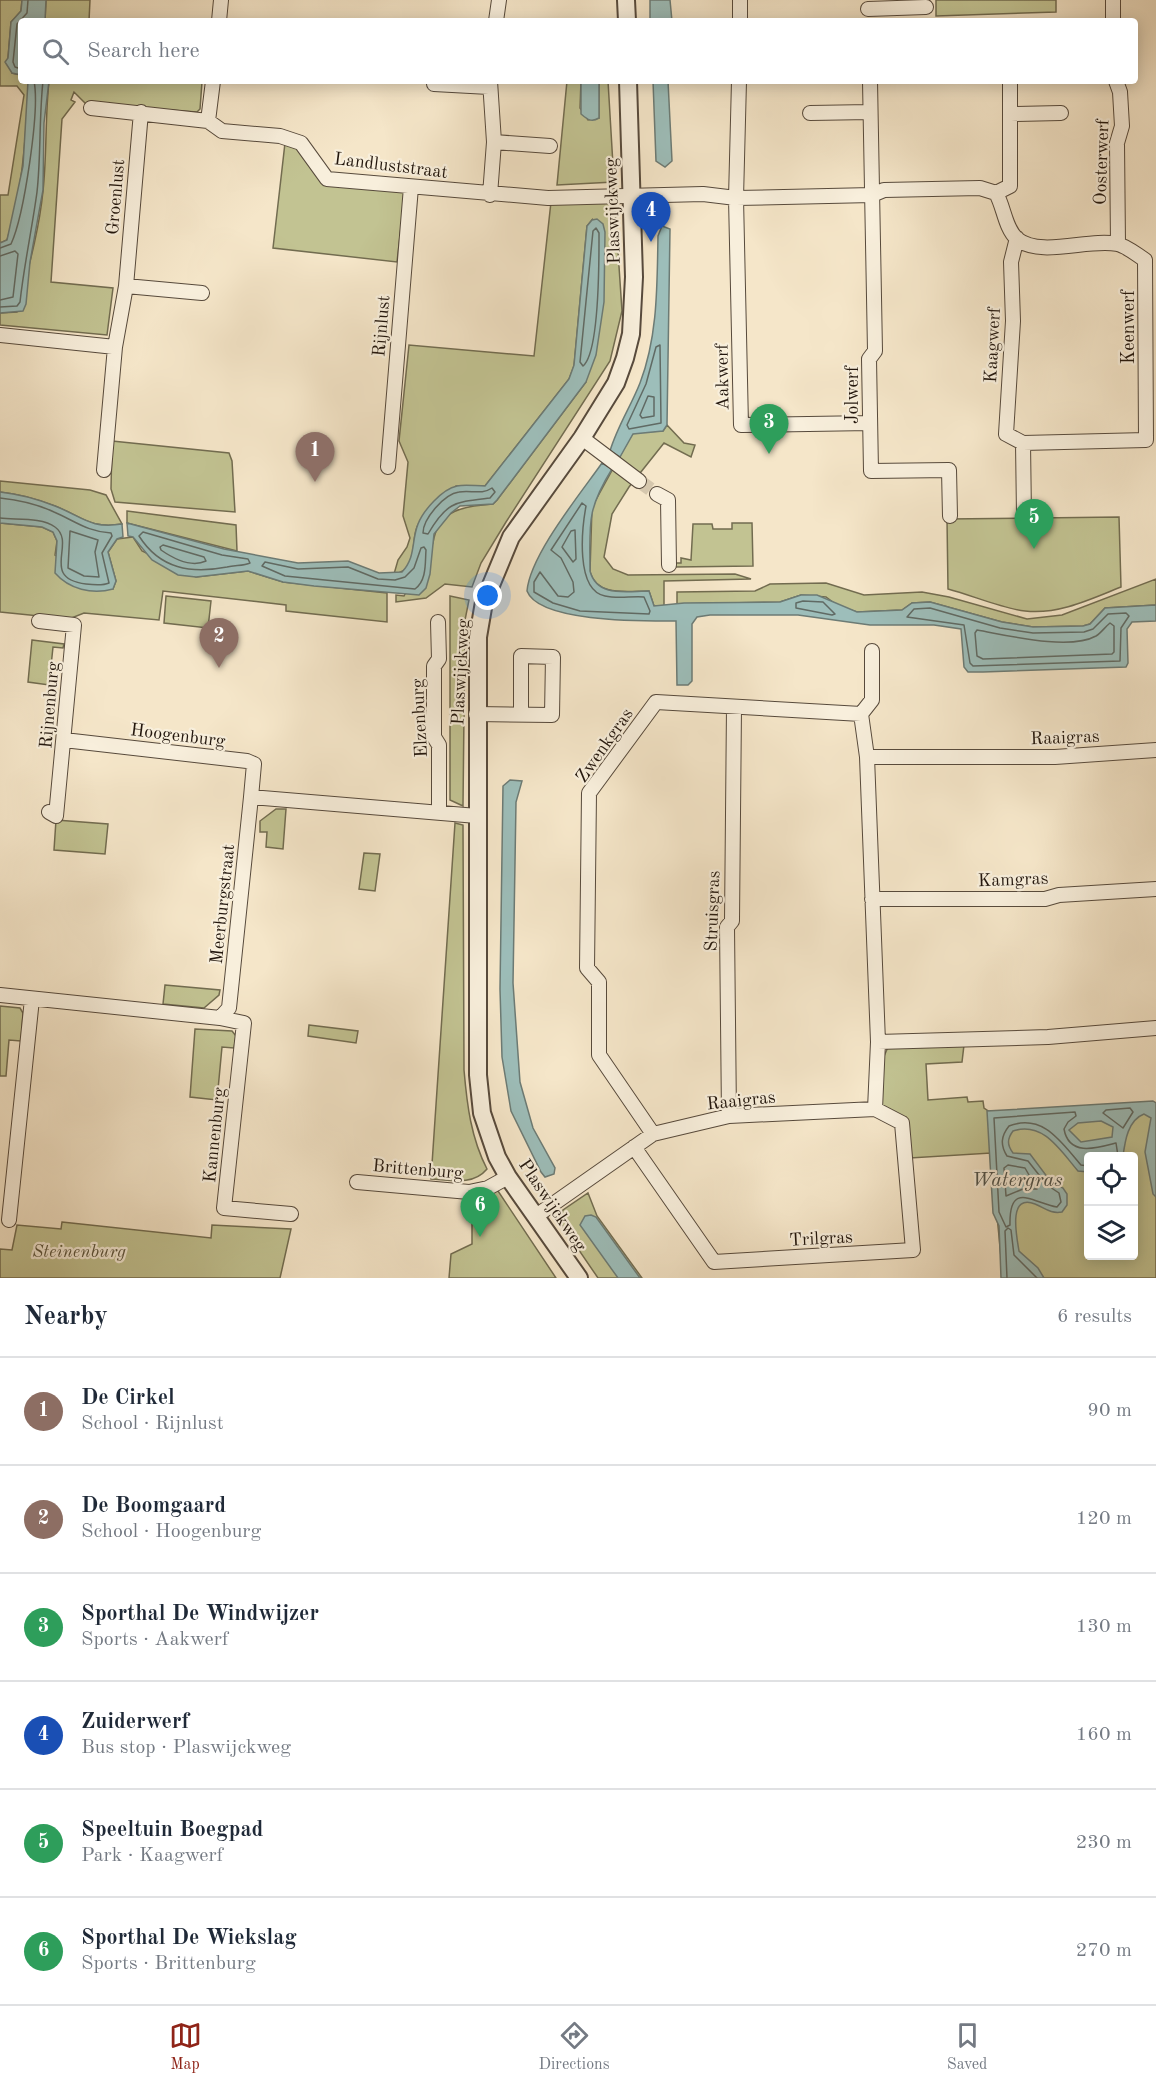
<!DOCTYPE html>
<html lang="en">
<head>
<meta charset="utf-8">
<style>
  body { margin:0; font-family:"Old Standard TT",serif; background:#f2f2f3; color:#1f2937 }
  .controls { position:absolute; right:18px; bottom:18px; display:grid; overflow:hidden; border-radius:6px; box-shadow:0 3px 15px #0003 }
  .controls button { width:54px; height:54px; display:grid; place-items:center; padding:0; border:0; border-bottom:2px solid #e0e1e3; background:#fff; color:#1f2937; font:30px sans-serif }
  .you { position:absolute; left:488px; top:596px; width:21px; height:21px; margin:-15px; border:4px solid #fff; border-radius:50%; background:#1a73e8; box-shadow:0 0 0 9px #1a73e833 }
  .badge { display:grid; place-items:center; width:39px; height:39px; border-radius:50%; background:#8f2418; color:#fff; font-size:20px; font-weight:700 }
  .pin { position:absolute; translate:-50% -50px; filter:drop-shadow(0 2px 3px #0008) }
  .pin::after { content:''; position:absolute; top:32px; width:21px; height:18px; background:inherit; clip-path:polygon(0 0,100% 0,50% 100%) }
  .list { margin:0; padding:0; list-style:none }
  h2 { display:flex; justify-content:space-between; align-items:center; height:78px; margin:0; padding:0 24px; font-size:26px }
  h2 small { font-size:20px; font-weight:400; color:#747a83 }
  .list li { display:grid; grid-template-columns:39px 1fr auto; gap:18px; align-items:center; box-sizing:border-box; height:108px; padding:0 24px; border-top:2px solid #e0e1e3 }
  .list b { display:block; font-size:22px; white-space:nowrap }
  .list p { margin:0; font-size:20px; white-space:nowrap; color:#747a83 }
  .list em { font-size:20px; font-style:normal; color:#747a83 }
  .icon { flex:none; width:33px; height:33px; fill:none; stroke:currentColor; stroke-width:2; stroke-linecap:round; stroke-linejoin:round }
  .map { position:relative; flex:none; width:1156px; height:1278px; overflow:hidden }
  .search { position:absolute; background:#fff; box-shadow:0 3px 15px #0003; left:18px; right:18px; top:18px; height:66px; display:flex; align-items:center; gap:15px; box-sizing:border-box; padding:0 21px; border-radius:6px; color:#747a83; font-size:22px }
  .sheet { height:726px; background:#fff }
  nav { display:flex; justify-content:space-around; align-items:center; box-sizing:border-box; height:84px; border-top:2px solid #e0e1e3; background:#fff; font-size:16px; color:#747a83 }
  nav a { display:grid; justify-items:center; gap:3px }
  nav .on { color:#8f2418 }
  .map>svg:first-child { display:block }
  .green { fill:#c2c392; stroke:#726c50; stroke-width:1.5; fill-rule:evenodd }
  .water { fill:#9dbeba; stroke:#6c7b75; stroke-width:1.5; fill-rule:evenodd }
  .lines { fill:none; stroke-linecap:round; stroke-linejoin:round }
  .shore { stroke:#606a64; stroke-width:1.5 }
  .minor-tunnel { stroke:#d5c7ad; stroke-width:14; stroke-dasharray:14 7; stroke-linecap:butt }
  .minor-casing { stroke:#574a3c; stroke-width:16 }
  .tertiary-casing { stroke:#574a3c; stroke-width:20 }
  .minor { stroke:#f8efdc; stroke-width:14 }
  .tertiary { stroke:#f8efdc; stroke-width:16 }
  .labels { text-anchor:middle; stroke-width:4.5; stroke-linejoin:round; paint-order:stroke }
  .street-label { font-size:18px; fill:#22160d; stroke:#f8efdc }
  .park-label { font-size:18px; font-style:italic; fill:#5a533c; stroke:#f8efdc }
  .water-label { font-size:20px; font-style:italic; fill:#4d514a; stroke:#f8efdc }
</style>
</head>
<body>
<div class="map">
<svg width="1156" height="1278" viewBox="0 0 1156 1278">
  <rect width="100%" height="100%" fill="#f5e6c9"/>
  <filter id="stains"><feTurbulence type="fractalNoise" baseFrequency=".00333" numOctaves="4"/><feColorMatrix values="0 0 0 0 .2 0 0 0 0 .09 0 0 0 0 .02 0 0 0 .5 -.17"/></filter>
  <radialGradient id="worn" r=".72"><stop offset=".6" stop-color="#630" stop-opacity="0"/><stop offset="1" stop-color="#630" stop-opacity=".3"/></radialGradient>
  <path class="green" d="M 0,0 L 22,0 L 21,11 L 11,22 L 8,58 L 12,73 L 21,75 L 21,81 L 28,81 L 29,88 C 25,139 23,191 7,240 L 0,243 L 0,195 L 8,195 L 24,95 L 17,86 L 0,86 Z
    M 46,0 L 90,0 L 89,21 L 45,21 Z
    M 936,0 L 1056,0 L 1056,12 L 936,16 Z
    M 49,81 L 202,82 L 200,109 L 197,112 L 86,104 L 74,92 L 71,100 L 75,102 L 62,119 L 51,282 L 113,288 L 107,335 L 0,325 L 0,313 L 17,312 C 27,273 39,232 43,191 C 47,155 45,118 49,81 Z
    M 567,81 L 581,81 L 580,108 L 588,120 L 599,118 L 599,81 L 608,81 L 614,182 L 557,185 Z
    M 285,143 L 295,146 L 323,184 L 405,192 L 397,262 L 273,248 Z
    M 604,201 L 615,207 L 622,311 L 610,361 L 506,522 L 481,563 L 472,587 L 445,584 L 426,598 L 396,602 L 396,595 L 404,596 L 433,543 C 438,509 465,506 493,504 L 497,500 L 586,382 L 592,220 L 587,226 L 574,366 L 569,379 L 485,486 L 456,486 C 444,498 429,510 419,523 C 408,539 422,569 394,574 L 398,560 L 407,547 L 410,538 L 403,516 L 408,462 L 399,441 L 409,345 L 534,356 L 551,202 Z
    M 667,425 L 684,443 L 695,445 L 691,457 L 664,443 L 629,487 L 612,514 L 604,557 L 613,569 L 628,575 L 735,574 L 751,579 L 664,581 L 664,606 L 654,606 L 649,591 C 627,591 597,597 590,572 L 592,507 L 632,434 L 637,432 L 663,431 Z
    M 112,441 L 229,453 L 232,461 L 235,512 L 115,502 L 111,489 Z
    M 0,481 L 90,490 L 106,495 L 122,524 C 90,529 83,517 55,506 C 37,499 19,494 0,492 Z
    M 127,511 L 236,525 L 237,551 L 127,523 Z
    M 1119,517 L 1121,587 C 1091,599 1058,615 1025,611 C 1004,609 971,595 948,589 L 947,519 Z
    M 0,523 L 42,527 L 53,532 L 57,541 L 55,555 L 113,589 L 116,581 L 108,552 L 117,539 L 133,537 L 142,551 L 196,577 L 248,571 L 283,582 L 387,593 L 387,622 L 286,611 L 286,605 L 163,591 L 159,620 L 84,613 L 69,619 L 0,612 Z
    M 732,523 L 752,523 L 753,566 L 675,567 L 675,563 L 681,563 L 681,558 L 691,560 L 693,524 L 712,524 L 713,529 L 732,529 Z
    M 1156,579 L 1156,605 L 1105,608 L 1090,624 L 1083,626 L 1033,627 L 1002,622 L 930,602 L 912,603 L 902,610 L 857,612 L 838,606 L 826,597 L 801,595 L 780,602 L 677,604 L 677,592 L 755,591 L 770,584 L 826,583 L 864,595 L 922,592 L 949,597 L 1027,619 L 1062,615 Z
    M 166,596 L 211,601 L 208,628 L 164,623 Z
    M 450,596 L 469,600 L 465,620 L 463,806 L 450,800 Z
    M 32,640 L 64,644 L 63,648 L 53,647 L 49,685 L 28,682 Z
    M 276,809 L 286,809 L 283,849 L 266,847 L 267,832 L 260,832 L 260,821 Z
    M 56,820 L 108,824 L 105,854 L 54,850 Z
    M 455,823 L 463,825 L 464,1070 C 467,1105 471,1138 487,1169 C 473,1186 450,1180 431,1179 Z
    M 364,853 L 380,854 L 375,891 L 359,889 Z
    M 165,985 L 220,990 L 219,995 L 204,1008 L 163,1004 Z
    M 0,1006 L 20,1008 L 23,1013 L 21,1041 L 9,1040 L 6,1076 L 0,1076 Z
    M 309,1025 L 358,1031 L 356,1043 L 308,1036 Z
    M 195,1029 L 232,1031 L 236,1036 L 234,1048 L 222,1047 L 217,1100 L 190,1097 Z
    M 964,1045 L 962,1062 L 926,1064 L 928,1100 L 967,1097 L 968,1102 L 983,1101 L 984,1108 L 990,1112 L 1156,1104 L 1156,1278 L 1003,1278 L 991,1153 L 910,1158 L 906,1117 L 896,1117 L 878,1103 L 882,1061 L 888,1047 ZM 1088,1156 L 1134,1156 L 1134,1256 L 1088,1256 Z
    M 498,1191 L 556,1278 L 449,1278 L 451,1254 L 472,1244 L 472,1195 Z
    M 588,1193 L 597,1216 L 642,1278 L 598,1278 L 559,1221 L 563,1210 Z
    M 62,1222 L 211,1238 L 212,1225 L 291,1229 L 280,1278 L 0,1278 L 0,1249 L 12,1250 L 17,1225 L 61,1229 Z"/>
  <path class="water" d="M 22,0 L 46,0 L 45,21 L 21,21 L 21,75 L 12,73 L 5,62 L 8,58 L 11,22 L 21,11 Z
    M 650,0 L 670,0 L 672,21 L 650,21 Z
    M 28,81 L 49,81 L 44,123 L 43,190 L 30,262 L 26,304 L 23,311 L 0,313 L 0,243 L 7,240 L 23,166 Z
    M 581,81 L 599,81 L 599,118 C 591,123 587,119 581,114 Z
    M 653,81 L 668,81 L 672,161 L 665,167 L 656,161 Z
    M 597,219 L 603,224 L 605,232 L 604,302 L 596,355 L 586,382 L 497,500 L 493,504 L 460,506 L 451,513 L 434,534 L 430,574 L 426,588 L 419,595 L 314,586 L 283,582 L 248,571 L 196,577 L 178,575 L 152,560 L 133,537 L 128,536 L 127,523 L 224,549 L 298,563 L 348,561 L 379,573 L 402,572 C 416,557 411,542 418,524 C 423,511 442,489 457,486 C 465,484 476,486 485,486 L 569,379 L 574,365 L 587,226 L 592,220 Z
    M 662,226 L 670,229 L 667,425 L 663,431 L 633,434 L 620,457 L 610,451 C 617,427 631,406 640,383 C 658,336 657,285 658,236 Z
    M 602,463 L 612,469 C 586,511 590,524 590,571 C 597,598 627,591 649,591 L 654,606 L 684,603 L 780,602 L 801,595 L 817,595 L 857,612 L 902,610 L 912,603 L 930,602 L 1002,622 L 1033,627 L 1083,626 L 1090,624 L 1105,608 L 1156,605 L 1156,621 L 1132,622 L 1127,629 L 1128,663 L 1126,667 L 983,672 L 968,672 L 964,667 L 961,629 L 934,625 L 870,625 L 798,615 L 710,615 L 697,617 L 692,624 L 692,681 L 688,685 L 677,685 L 676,621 C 647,621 539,623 527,591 C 530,555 581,493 602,463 Z
    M 0,492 C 19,494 37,499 55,506 C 83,517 90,529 122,524 L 123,537 L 117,539 L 108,552 L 116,581 L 113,589 C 92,595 69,589 55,573 L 57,541 L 53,532 L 42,527 L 0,523 Z
    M 510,780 L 522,781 L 516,802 L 513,983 L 520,1082 L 533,1128 L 555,1168 L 554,1174 L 545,1177 L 541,1172 L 511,1111 L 502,1057 L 500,989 L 503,786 Z
    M 1153,1101 L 1156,1103 L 1156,1197 L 1153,1194 L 1145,1152 L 1151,1118 L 1144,1114 C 1128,1120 1125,1141 1123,1156 L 1088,1156 L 1088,1172 L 1078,1171 C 1060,1150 1043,1121 1013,1131 C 1007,1139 1007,1145 1013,1153 L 1030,1154 L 1051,1182 L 1063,1188 L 1067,1194 L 1067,1205 L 1062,1212 C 1050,1214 1045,1208 1035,1204 C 1007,1193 1017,1238 1019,1251 L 1038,1268 L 1044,1278 L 1001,1278 L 999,1226 L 993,1213 L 987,1111 ZM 1101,1121 L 1113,1127 L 1112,1137 L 1081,1142 L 1069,1130 L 1078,1123 Z
    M 591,1215 L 596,1217 L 640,1278 L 618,1278 L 580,1225 L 585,1216 Z"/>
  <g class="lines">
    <path class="shore" d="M 21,69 L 15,67 L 13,62 L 17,24 L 27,13 L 28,0
      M 596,228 L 599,233 C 599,258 600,352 583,366 L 580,362 L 593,231 Z
      M 0,248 L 11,244 C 24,216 40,110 34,81
      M 0,256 L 15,251 L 18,254 L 13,297 L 0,300
      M 0,307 L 17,306 L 20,302 C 24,265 32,229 37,192 C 41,156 39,118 43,81
      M 660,345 L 661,423 L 629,429 L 627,425 L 646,384 L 656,347 Z
      M 648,396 L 654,397 L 654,416 L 642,418 L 640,415 Z
      M 492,488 L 495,492 L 490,498 C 456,502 447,501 428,534 L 423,533 C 423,519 444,494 459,492 C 471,490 482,495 492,488 Z
      M 0,498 C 19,500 37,504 54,512 C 75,521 88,532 111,533 L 112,536 L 102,553 L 109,583 C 102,586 94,585 86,584 C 39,578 77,543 55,527 C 42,517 16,520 0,518
      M 582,503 L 586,506 C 582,528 575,590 605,596 C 618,599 631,596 644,597 L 650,611 L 649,614 L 580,611 L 553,603 L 534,592 L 534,582 L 540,572 L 558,596 L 568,597 L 574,592 L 573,582 L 561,558 L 551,550 Z
      M 575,530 L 576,559 L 573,562 L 562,547 L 571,531 Z
      M 70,531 L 98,540 L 95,552 L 99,577 L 84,576 L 68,568 Z
      M 143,532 L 222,555 L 248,559 L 250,563 C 244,566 235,565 227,567 C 191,574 160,569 139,536 Z
      M 163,545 L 204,557 L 206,561 C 191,568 174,559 161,550 L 160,547 Z
      M 424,547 L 426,550 C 425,563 427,580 415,589 L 285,576 L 262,566 L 265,562 L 298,569 L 348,567 L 378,579 L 395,580 L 405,577 L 414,568 L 421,548 Z
      M 803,601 L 823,602 L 835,614 L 832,615 L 796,608 L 796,603 Z
      M 930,608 L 1000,628 L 1033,633 L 1084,632 L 1093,629 L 1108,614 L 1126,613 L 1129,616 L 1121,628 L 1120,661 L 973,666 L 970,663 L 964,625 L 907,617 L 914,609 Z
      M 1110,623 L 1114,626 L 1114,652 L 1112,654 L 983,659 L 977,656 L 975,633 L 977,630 C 1006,635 1069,651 1096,636 C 1101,633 1105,627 1110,623 Z
      M 1130,1108 L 1133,1112 L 1123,1128 L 1103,1113 L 1106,1110 Z
      M 1008,1165 L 1025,1168 L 1037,1189 L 1023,1189 L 1006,1196 L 1004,1168 Z
      M 1088,1166 L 1081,1165 C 1061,1142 1043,1113 1009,1126 C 1001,1136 1000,1145 1007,1156 L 1028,1161 L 1047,1185 L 1059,1193 L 1061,1202 L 1057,1207 C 1033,1203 1009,1180 1010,1225 L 1006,1227 L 999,1212 L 994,1118 L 1075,1112 L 1076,1116 L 1068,1122 L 1064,1129 C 1069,1157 1097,1148 1116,1143 L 1118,1156
      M 1007,1278 L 1005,1231 L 1008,1228 L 1011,1230 L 1014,1255 L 1037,1278"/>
    <path class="minor-tunnel" d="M 639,481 L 657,494"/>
    <g class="minor-casing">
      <path id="minor" d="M 1113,0 L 1113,21
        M 868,9 L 926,7
        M 219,21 L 221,0
        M 496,21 L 499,0
        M 740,21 L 740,0
        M 213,81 L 208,121 L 222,131 L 280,136 L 301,143 L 327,179 L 548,198 L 703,194 L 736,198 L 872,195 L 884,190 L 980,188 L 996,193 C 1004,207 1005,228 1017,239 C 1041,258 1089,238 1117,244 C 1127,246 1137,255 1145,260
        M 490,81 L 494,142 L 490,195
        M 739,81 L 736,198 L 741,425 L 870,423
        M 870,81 L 875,351 L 869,359 L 871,471 L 949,470 L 950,516
        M 1116,81 L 1120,92 L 1122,126 L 1117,143 L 1118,244
        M 434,84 L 489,87
        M 91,108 L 208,121
        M 810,113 L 870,112
        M 1011,114 L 1061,113
        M 494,142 L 550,146
        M 996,193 L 1010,186 L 1010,81
        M 1017,238 L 1011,262 L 1013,321 L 1006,434 L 1023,443 L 1024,515
        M 126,286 L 202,293
        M 0,335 L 115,347
        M 582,438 L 639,481
        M 1023,443 L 1146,440 L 1145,260
        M 388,467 L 411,187
        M 104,470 L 115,347 L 126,286 L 141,112
        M 657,494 L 668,500 L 669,565
        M 39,621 L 74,625 L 56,816 L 49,812
        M 438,622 L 439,659 L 434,666 L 434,737 L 439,745 L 439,813
        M 476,714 L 552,715 L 553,657 L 521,656 L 521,714
        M 861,714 L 867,757
        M 64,740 L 247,761 L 254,764 L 251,797
        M 872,899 L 1045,899 L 1059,895 L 1156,889
        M 0,995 L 220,1018 L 229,1008 L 251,797 L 477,816
        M 220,1018 L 244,1023 L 224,1208 L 291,1214
        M 878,1042 L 867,757 L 1055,757 L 1156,750
        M 729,1116 L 727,927 L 732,921 L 734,707
        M 653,1134 L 599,1055 L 599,982 L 587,968 L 589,793 L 656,702 L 861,714 L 872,700 L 872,651
        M 634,1147 L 714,1262 L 913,1250 L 902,1123 L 875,1109
        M 357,1182 L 469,1192 L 488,1188 L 508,1177
        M 536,1216 L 653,1134 L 729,1116 L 875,1109 L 878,1042 L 1048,1037 L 1156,1028
        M 9,1220 L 32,999"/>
    </g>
    <g class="tertiary-casing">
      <path id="tertiary" d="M 626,0 L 627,21
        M 579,1278 L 508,1177 L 497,1157 L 482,1113 L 478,1075 L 478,637 L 484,602 L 511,537 L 582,438 L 616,383 L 625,358 L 631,334 L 634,277 L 628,81"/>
    </g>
    <use href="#minor" class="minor"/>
    <use href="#tertiary" class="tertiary"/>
  </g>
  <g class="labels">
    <g class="street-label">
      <text transform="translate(1101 162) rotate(-88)" y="6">Oosterwerf</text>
      <text transform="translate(391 165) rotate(7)" y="6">Landluststraat</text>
      <text transform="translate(115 197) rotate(-85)" y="6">Groenlust</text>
      <text transform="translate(612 211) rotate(-92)" y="6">Plaswijckweg</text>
      <text transform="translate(381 326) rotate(-85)" y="6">Rijnlust</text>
      <text transform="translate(1128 327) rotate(-90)" y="6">Keenwerf</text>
      <text transform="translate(992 345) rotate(-87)" y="6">Kaagwerf</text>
      <text transform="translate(722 377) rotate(-91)" y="6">Aakwerf</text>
      <text transform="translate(852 395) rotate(-90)" y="6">Jolwerf</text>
      <text transform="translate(460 672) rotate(-87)" y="6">Plaswijckweg</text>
      <text transform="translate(49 705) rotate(-85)" y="6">Rijnenburg</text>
      <text transform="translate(419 718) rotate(-93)" y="6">Elzenburg</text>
      <text transform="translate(178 735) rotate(7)" y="6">Hoogenburg</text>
      <text transform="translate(1065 737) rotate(-2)" y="6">Raaigras</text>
      <text transform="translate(604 745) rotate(-55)" y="6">Zwenkgras</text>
      <text transform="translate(1013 879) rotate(-2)" y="6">Kamgras</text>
      <text transform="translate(222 904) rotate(-84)" y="6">Meerburgstraat</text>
      <text transform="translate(712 911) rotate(-88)" y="6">Struisgras</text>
      <text transform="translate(741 1100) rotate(-6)" y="6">Raaigras</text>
      <text transform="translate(214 1135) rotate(-84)" y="6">Kannenburg</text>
      <text transform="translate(418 1169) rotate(5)" y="6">Brittenburg</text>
      <text transform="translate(553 1205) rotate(56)" y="6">Plaswijckweg</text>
      <text transform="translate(821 1238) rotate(-3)" y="6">Trilgras</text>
    </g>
    <g class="park-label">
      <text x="79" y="1257">Steinenburg</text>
    </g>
    <g class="water-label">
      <text x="1017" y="1186">Watergras</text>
    </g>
  </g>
  <rect width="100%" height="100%" filter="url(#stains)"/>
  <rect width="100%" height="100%" fill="url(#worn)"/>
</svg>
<div class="controls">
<button><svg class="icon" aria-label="locate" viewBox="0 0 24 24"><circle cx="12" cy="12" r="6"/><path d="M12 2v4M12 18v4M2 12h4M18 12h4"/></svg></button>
<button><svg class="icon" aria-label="layers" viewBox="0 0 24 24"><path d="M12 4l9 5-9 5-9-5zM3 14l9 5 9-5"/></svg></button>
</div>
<div class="you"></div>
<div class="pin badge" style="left:315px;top:482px;background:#8d6e63">1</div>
<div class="pin badge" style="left:219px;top:668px;background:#8d6e63">2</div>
<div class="pin badge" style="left:769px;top:454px;background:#2e9e5b">3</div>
<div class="pin badge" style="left:651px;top:242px;background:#1a4fb4">4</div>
<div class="pin badge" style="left:1034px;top:549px;background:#2e9e5b">5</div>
<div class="pin badge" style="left:480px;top:1237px;background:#2e9e5b">6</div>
<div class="search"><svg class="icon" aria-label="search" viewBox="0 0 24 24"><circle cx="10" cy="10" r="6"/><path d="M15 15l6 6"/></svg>Search here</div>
</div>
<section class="sheet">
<h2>Nearby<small>6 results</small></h2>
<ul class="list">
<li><span class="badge" style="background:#8d6e63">1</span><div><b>De Cirkel</b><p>School · Rijnlust</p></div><em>90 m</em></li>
<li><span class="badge" style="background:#8d6e63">2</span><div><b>De Boomgaard</b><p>School · Hoogenburg</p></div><em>120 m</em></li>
<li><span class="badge" style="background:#2e9e5b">3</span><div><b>Sporthal De Windwijzer</b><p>Sports · Aakwerf</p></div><em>130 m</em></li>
<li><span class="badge" style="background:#1a4fb4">4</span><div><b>Zuiderwerf</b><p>Bus stop · Plaswijckweg</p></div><em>160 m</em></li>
<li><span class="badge" style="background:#2e9e5b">5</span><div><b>Speeltuin Boegpad</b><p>Park · Kaagwerf</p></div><em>230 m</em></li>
<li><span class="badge" style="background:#2e9e5b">6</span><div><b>Sporthal De Wiekslag</b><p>Sports · Brittenburg</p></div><em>270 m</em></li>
</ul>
</section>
<nav>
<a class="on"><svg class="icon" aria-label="map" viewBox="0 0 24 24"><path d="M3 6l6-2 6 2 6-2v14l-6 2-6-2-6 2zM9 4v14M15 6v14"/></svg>Map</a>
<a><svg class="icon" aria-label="directions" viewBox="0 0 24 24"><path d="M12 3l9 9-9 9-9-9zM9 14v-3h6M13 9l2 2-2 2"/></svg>Directions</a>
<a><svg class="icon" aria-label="saved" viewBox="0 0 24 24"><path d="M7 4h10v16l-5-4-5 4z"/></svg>Saved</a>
</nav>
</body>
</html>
